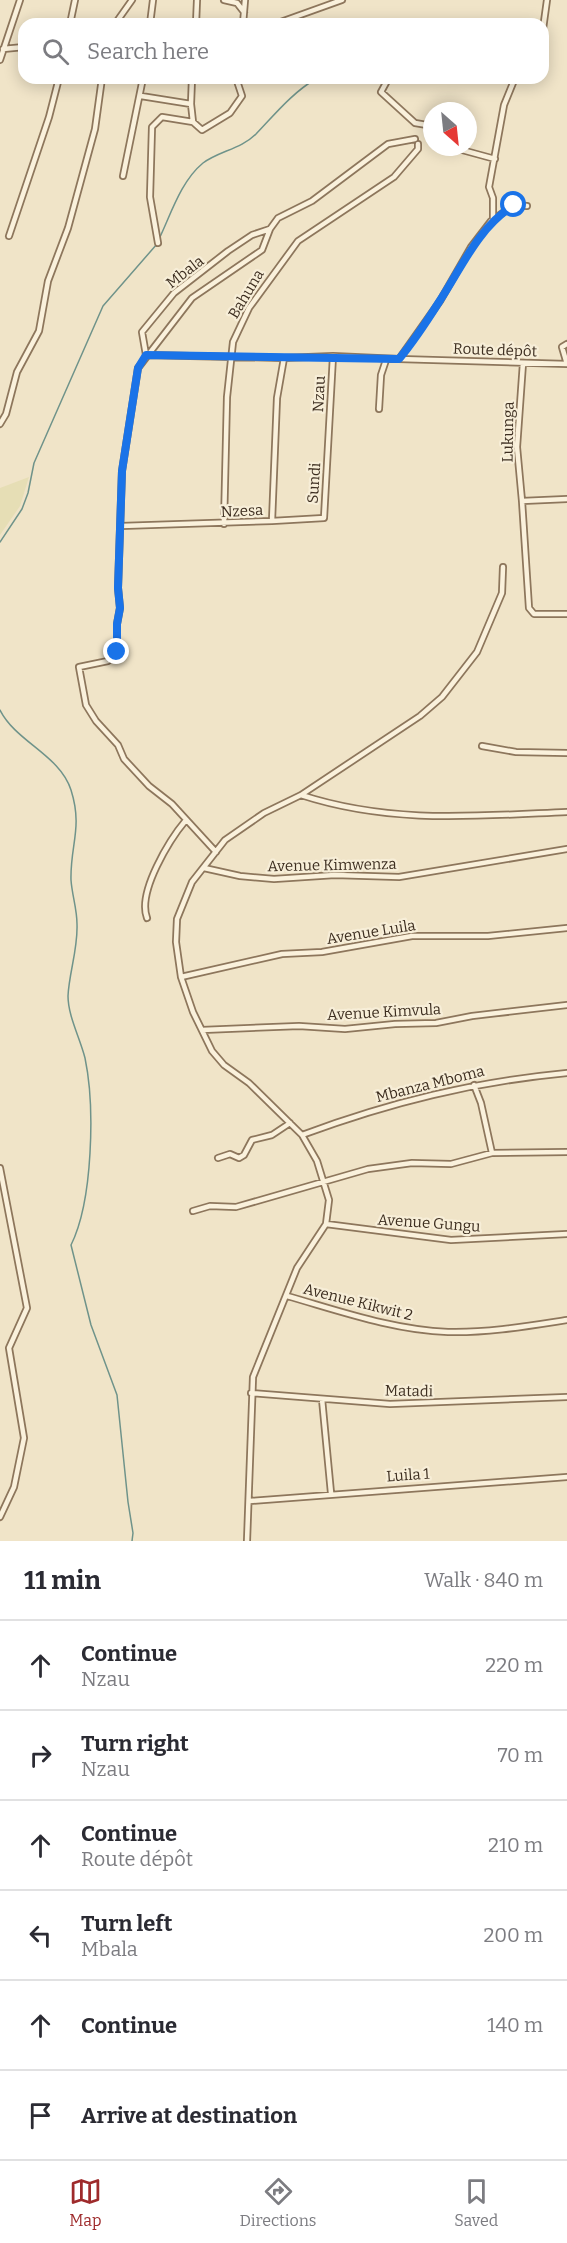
<!DOCTYPE html>
<html lang="en">
<head>
<meta charset="utf-8">
<style>
  body { margin:0; font-family:Bitter,serif; background:#f2f2f3; color:#2b2b33 }
  .compass { position:absolute; left:423px; top:102px; width:54px; height:54px; border-radius:50%; background:#fff; box-shadow:0 3px 15px #0003; rotate:153deg }
  .stop { position:absolute; width:18px; height:18px; margin:-14px; border:4px solid #1a73e8; border-radius:50%; background:#fff }
  .stop.end { background:#1a73e8; border-color:#fff; box-shadow:0 2px 6px #0008 }
  .list { margin:0; padding:0; list-style:none }
  h2 { display:flex; justify-content:space-between; align-items:center; height:78px; margin:0; padding:0 24px; font-size:26px }
  h2 small { font-size:20px; font-weight:400; color:#7c7c81 }
  .list li { display:grid; grid-template-columns:39px 1fr auto; gap:18px; align-items:center; box-sizing:border-box; height:90px; padding:0 24px; border-top:2px solid #e1e1e2 }
  .list b { display:block; font-size:22px; white-space:nowrap }
  .list p { margin:0; font-size:20px; white-space:nowrap; color:#7c7c81 }
  .list em { font-size:20px; font-style:normal; color:#7c7c81 }
  .icon { flex:none; width:33px; height:33px; fill:none; stroke:currentColor; stroke-width:2; stroke-linecap:round; stroke-linejoin:round }
  .map { position:relative; flex:none; width:567px; height:1541px; overflow:hidden }
  .search { position:absolute; background:#fff; box-shadow:0 3px 15px #0003; left:18px; right:18px; top:18px; height:66px; display:flex; align-items:center; gap:15px; box-sizing:border-box; padding:0 21px; border-radius:18px; color:#7c7c81; font-size:22px }
  .sheet { height:618px; background:#fff }
  nav { display:flex; justify-content:space-around; align-items:center; box-sizing:border-box; height:84px; border-top:2px solid #e1e1e2; background:#fff; font-size:16px; color:#7c7c81 }
  nav a { display:grid; justify-items:center; gap:3px }
  nav .on { color:#9e2a2b }
  .map>svg:first-child { display:block }
  .farmland { fill:#e6deb5 }
  .lines { fill:none; stroke-linecap:round; stroke-linejoin:round }
  .stream { stroke:#6f938a; stroke-width:1.5 }
  .street-casing { stroke:#8d765c; stroke-width:8 }
  .street { stroke:#faf1dc; stroke-width:4.5 }
  .route { stroke:#1a73e8; stroke-width:8 }
  .labels { text-anchor:middle; stroke-width:4.5; stroke-linejoin:round; paint-order:stroke }
  .street-label { font-size:15px; fill:#3d2e20; stroke:#f7eed8 }
</style>
</head>
<body>
<div class="map">
<svg width="567" height="1541" viewBox="0 0 567 1541">
  <rect width="100%" height="100%" fill="#f0e4c8"/>
  <path class="farmland" d="M 29,477 L 20,506 L 0,535 L 0,488 Z"/>
  <g class="lines">
    <path class="stream" d="M 159,239 C 171,214 181,181 203,163 C 219,151 241,149 256,134 C 276,113 292,93 317,78
      M 0,542 L 22,509 L 28,493 L 34,463 L 103,306 L 157,244
      M 0,710 C 16,742 60,755 71,790 C 83,828 70,845 71,880 C 72,895 77,909 77,924 C 78,949 69,973 68,996 C 68,1016 80,1038 85,1058 C 95,1106 93,1201 71,1245 L 91,1325 L 117,1395 L 128,1502 L 133,1533 L 132,1541"/>
    <g class="street-casing">
      <path id="street" d="M 224,0 L 237,3 L 244,12
        M 70,24 L 75,0
        M 115,24 L 132,0
        M 150,24 L 153,0
        M 196,24 L 197,0
        M 243,24 L 245,0
        M 275,24 L 342,0
        M 543,29 L 547,0
        M 3,49 L 24,47
        M 0,60 L 20,0
        M 192,78 L 191,104 L 193,122
        M 381,78 L 387,81 L 381,92 L 415,123 L 427,125 L 432,134
        M 141,96 L 191,104
        M 451,147 L 495,159
        M 123,176 L 143,78
        M 493,220 L 493,198 L 489,187 L 504,105 L 515,78
        M 9,236 L 49,117 L 59,78
        M 158,243 L 150,197 L 152,127 L 162,117 L 193,122 L 202,130 L 230,113 L 242,96 L 236,78
        M 146,355 L 142,332 L 174,293 L 228,251 L 252,235 L 270,229 L 278,218 L 312,201 L 388,144 L 415,139
        M 146,355 L 284,358 L 333,356
        M 399,359 L 567,364 L 562,347 L 567,344
        M 379,409 L 381,375 L 386,360
        M 0,424 L 6,414 L 17,372 L 39,331 L 48,281 L 68,228 L 95,129 L 102,78
        M 567,499 L 522,501 L 529,608 L 534,614 L 567,614
        M 522,501 L 517,447 L 523,363
        M 272,521 L 324,518 L 333,356 L 399,359 L 440,301 L 471,247 L 491,221 L 514,205 L 527,206
        M 224,524 L 227,397 L 233,342 L 249,308 L 298,241 L 394,177 L 418,149 L 418,144
        M 121,526 L 272,521 L 277,398 L 284,358
        M 482,746 L 516,752 L 567,753
        M 301,795 C 390,824 475,816 567,812
        M 216,852 L 172,804 L 149,786 L 124,759 L 118,745 L 96,721 L 86,705 L 79,667 L 108,661 L 117,652 L 117,624 L 120,608 L 118,588 L 122,471 L 138,368 L 192,298 L 262,250 L 270,229
        M 204,868 L 240,876 L 274,879 L 335,875 L 399,877 L 567,849
        M 147,918 C 137,892 170,839 186,820
        M 181,977 L 282,954 L 322,952 L 412,936 L 488,936 L 567,928
        M 202,1030 L 299,1026 L 345,1029 L 395,1024 L 436,1023 L 472,1016 L 567,1005
        M 474,1085 L 481,1103 L 492,1153
        M 302,1135 C 391,1102 473,1082 567,1073
        M 218,1158 L 230,1154 L 239,1158 L 244,1155 L 252,1140 L 272,1135 L 290,1123
        M 0,1168 L 27,1308 L 9,1348 L 24,1438 L 14,1487 L 0,1517
        M 193,1211 L 210,1206 L 236,1207 L 368,1169 L 412,1163 L 451,1164 L 492,1153 L 567,1152
        M 326,1224 L 451,1240 L 567,1234
        M 287,1296 C 340,1311 393,1330 448,1332 C 488,1333 528,1326 567,1320
        M 251,1393 L 390,1404 L 567,1397
        M 322,1399 L 331,1493
        M 250,1501 L 567,1477
        M 247,1541 L 253,1377 L 297,1268 L 326,1224 L 329,1200 L 317,1161 L 302,1135 L 249,1083 L 224,1065 L 212,1051 L 193,1012 L 181,977 L 176,942 L 177,919 L 192,882 L 225,840 L 264,813 L 301,795 L 420,716 L 442,697 L 477,652 L 502,593 L 503,567"/>
    </g>
    <use href="#street" class="street"/>
  </g>
  <g class="lines">
    <path class="route" d="M 117,652 L 117,624 L 120,608 L 118,588 L 122,471 L 138,368 L 146,355 L 399,359 C 414,341 427,321 439,302 C 462,267 478,228 514,205"/>
  </g>
  <g class="labels">
    <g class="street-label">
      <text transform="translate(185 272) rotate(-38)" y="5">Mbala</text>
      <text transform="translate(246 294) rotate(-59)" y="5">Bahuna</text>
      <text transform="translate(495 350) rotate(2)" y="5">Route dépôt</text>
      <text transform="translate(319 394) rotate(-87)" y="5">Nzau</text>
      <text transform="translate(508 432) rotate(-89)" y="5">Lukunga</text>
      <text transform="translate(314 483) rotate(-86)" y="5">Sundi</text>
      <text transform="translate(242 511) rotate(-3)" y="5">Nzesa</text>
      <text transform="translate(332 865) rotate(-1)" y="5">Avenue Kimwenza</text>
      <text transform="translate(371 932) rotate(-9)" y="5">Avenue Luila</text>
      <text transform="translate(384 1012) rotate(-3)" y="5">Avenue Kimvula</text>
      <text transform="translate(430 1084) rotate(-14)" y="5">Mbanza Mboma</text>
      <text transform="translate(429 1223) rotate(4)" y="5">Avenue Gungu</text>
      <text transform="translate(358 1302) rotate(14)" y="5">Avenue Kikwit 2</text>
      <text transform="translate(409 1391) rotate(1)" y="5">Matadi</text>
      <text transform="translate(408 1475) rotate(-4)" y="5">Luila 1</text>
    </g>
  </g>
</svg>
<svg class="compass" viewBox="-18 -18 36 36"><path d="M0-13l5 13h-10z" fill="#e53935"/><path d="M0 13l5-13h-10z" fill="#7c7c81"/></svg>
<div class="stop" style="left:514px;top:205px"></div>
<div class="stop end" style="left:117px;top:652px"></div>
<div class="search"><svg class="icon" aria-label="search" viewBox="0 0 24 24"><circle cx="10" cy="10" r="6"/><path d="M15 15l6 6"/></svg>Search here</div>
</div>
<section class="sheet">
<h2>11 min<small>Walk · 840 m</small></h2>
<ul class="list">
<li><svg class="icon" aria-label="ahead" viewBox="0 0 24 24"><path d="M12 20V5M6 11l6-6 6 6"/></svg><div><b>Continue</b><p>Nzau</p></div><em>220 m</em></li>
<li><svg class="icon" aria-label="right" viewBox="0 0 24 24"><path d="M7 20v-9h11M14 6l5 5-5 5"/></svg><div><b>Turn right</b><p>Nzau</p></div><em>70 m</em></li>
<li><svg class="icon" aria-label="ahead" viewBox="0 0 24 24"><path d="M12 20V5M6 11l6-6 6 6"/></svg><div><b>Continue</b><p>Route dépôt</p></div><em>210 m</em></li>
<li><svg class="icon" aria-label="left" viewBox="0 0 24 24"><path d="M17 20v-9H6M10 6l-5 5 5 5"/></svg><div><b>Turn left</b><p>Mbala</p></div><em>200 m</em></li>
<li><svg class="icon" aria-label="ahead" viewBox="0 0 24 24"><path d="M12 20V5M6 11l6-6 6 6"/></svg><div><b>Continue</b></div><em>140 m</em></li>
<li><svg class="icon" aria-label="arrive" viewBox="0 0 24 24"><path d="M6 21V4h12l-3 4 3 4H6"/></svg><div><b>Arrive at destination</b></div></li>
</ul>
</section>
<nav>
<a class="on"><svg class="icon" aria-label="map" viewBox="0 0 24 24"><path d="M3 6l6-2 6 2 6-2v14l-6 2-6-2-6 2zM9 4v14M15 6v14"/></svg>Map</a>
<a><svg class="icon" aria-label="directions" viewBox="0 0 24 24"><path d="M12 3l9 9-9 9-9-9zM9 14v-3h6M13 9l2 2-2 2"/></svg>Directions</a>
<a><svg class="icon" aria-label="saved" viewBox="0 0 24 24"><path d="M7 4h10v16l-5-4-5 4z"/></svg>Saved</a>
</nav>
</body>
</html>
